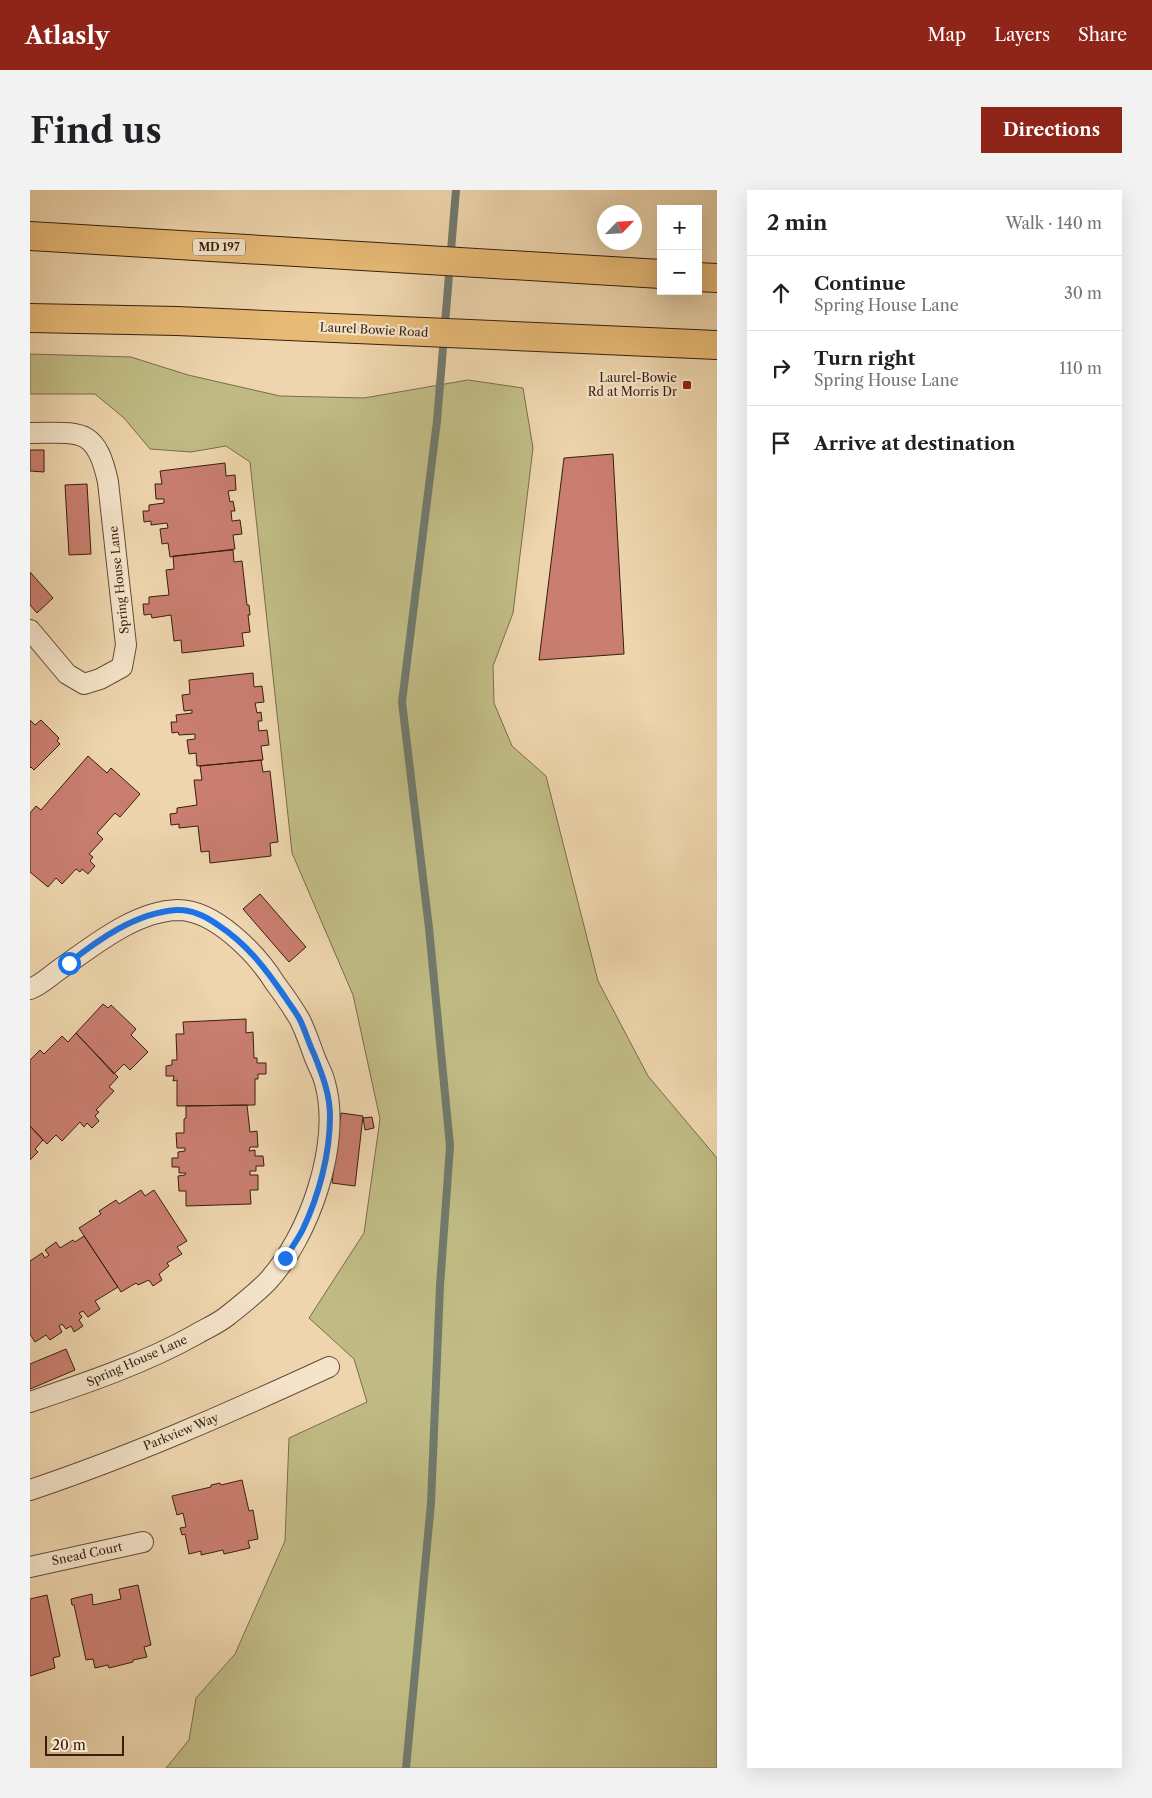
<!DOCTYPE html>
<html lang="en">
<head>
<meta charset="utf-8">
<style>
  body { margin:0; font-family:"Libre Caslon Text",serif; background:#f2f2f2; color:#202124 }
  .controls { position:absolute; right:15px; top:15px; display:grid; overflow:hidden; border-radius:0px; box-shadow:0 5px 20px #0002 }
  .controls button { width:45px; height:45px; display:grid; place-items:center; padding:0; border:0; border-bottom:1px solid #e0e0e0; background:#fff; color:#202124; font:25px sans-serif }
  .compass { position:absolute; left:567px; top:15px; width:45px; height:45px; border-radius:50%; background:#fff; box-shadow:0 5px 20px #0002; rotate:65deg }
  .scale { position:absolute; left:15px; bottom:12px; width:79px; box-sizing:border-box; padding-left:5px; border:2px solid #371e0f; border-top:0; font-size:14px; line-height:18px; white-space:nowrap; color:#371e0f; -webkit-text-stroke:4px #f4e4ca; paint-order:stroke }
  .stop { position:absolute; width:15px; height:15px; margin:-11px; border:4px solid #1a73e8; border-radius:50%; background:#fff }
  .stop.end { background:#1a73e8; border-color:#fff; box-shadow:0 1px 5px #0008 }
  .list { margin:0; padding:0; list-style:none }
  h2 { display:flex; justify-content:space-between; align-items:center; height:65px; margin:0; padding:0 20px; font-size:21px }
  h2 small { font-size:16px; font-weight:400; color:#757577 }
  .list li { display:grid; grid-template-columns:32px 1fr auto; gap:15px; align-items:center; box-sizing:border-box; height:75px; padding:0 20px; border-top:1px solid #e0e0e0 }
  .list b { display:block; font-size:19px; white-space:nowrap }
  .list p { margin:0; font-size:16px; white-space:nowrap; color:#757577 }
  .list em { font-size:16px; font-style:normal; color:#757577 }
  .icon { flex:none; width:28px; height:28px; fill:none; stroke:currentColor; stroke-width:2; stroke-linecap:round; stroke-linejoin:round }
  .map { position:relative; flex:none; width:687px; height:1578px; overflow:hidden; border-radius:0px }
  header { display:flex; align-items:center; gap:30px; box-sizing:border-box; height:70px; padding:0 25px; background:#8f2418; color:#fff }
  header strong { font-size:24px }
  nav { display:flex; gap:28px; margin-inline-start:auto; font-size:18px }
  .intro { display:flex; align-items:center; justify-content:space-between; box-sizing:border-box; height:120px; padding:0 30px }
  h1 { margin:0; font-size:35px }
  .button { padding:12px 22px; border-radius:0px; background:#8f2418; color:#fff; font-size:18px; font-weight:700 }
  main { display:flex; gap:30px; padding:0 30px }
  aside { flex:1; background:#fff; border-radius:0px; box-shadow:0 5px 20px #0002 }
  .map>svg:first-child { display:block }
  .green { fill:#c0bb84; stroke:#7c6c4a }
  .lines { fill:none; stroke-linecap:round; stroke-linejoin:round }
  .stream { stroke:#727a6d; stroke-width:8 }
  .building { fill:#ca7e70; stroke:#371e0f }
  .street-casing { stroke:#654c36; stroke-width:22 }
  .primary-casing { stroke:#371e0f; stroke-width:30 }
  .street { stroke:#f4e4ca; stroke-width:20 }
  .primary { stroke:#e7ba76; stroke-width:28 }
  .route { stroke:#1a73e8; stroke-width:6 }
  .poi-dot { fill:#8f2418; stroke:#f4e4ca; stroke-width:2 }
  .labels { text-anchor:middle; stroke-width:4.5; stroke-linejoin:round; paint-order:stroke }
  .shield { fill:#f4e4ca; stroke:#705947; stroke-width:1 }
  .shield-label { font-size:11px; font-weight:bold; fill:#371e0f }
  .street-label { font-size:12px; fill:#371e0f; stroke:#f4e4ca }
  .poi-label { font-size:12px; fill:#371e0f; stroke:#f4e4ca; text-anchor:end }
</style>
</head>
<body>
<header>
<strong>Atlasly</strong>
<nav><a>Map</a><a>Layers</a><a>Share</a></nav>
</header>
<div class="intro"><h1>Find us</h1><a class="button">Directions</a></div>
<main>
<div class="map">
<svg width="687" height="1578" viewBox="0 0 687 1578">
  <rect width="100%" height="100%" fill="#eed5ad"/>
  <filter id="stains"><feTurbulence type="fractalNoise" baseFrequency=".004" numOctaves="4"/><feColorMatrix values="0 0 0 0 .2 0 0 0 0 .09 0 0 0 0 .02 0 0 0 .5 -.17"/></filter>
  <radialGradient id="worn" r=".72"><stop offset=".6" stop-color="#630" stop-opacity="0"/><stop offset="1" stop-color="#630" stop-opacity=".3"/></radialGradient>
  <path class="green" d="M 0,164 L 101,167 L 158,185 L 250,206 L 334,208 L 438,190 L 493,198 L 503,258 L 483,423 L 463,476 L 464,513 L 482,556 L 516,586 L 568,791 L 618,886 L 687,968 L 687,1578 L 136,1578 L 159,1550 L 166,1508 L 205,1464 L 255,1351 L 259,1248 L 337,1212 L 324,1169 L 279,1128 L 334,1043 L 350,929 L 323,805 L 262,663 L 220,272 L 196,256 L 161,262 L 120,259 L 94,228 L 65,204 L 0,204 Z"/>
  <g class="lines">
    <path class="stream" d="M 376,1578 L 401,1313 L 410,1096 L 420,956 L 399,738 L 372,512 L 407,231 L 426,0"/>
  </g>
  <path class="building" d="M 0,260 L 14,260 L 14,282 L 0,281 Z
    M 583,264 L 594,464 L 509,470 L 534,268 Z
    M 195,273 L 196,286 L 205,285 L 206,300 L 198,301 L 200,312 L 203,311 L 205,321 L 201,321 L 202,331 L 210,330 L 212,344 L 203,345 L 205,359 L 140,367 L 138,353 L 132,354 L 130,339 L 138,338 L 137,333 L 121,335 L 121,331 L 114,332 L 113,321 L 119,321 L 119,315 L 134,313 L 134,309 L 126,309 L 125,294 L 132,294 L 130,281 Z
    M 57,294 L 61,364 L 39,365 L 35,295 Z
    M 203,360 L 204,372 L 212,371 L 217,415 L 219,415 L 220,425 L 218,425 L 220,442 L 212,443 L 214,456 L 152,463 L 151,450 L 144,451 L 141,425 L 122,428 L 121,424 L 114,425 L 113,414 L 119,414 L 119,407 L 139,405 L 136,380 L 144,379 L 143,366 Z
    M 0,382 L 23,408 L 7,423 L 0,415 Z
    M 223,483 L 224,497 L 232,496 L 234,512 L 225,513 L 227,523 L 231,522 L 232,531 L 228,531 L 229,541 L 237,540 L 239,555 L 231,556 L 233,570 L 167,576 L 166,563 L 159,564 L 157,550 L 165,549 L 165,544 L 149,545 L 148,542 L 142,543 L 141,532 L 147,532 L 146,525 L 162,523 L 162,520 L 154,521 L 152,505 L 160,504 L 159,490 Z
    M 0,530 L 5,535 L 11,530 L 29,548 L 27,551 L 30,554 L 4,580 L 1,577 L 0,578 Z
    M 58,566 L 77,583 L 81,578 L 110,604 L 90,627 L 85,623 L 67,643 L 73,649 L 59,664 L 63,667 L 60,671 L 65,676 L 58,684 L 52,679 L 50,682 L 46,679 L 32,694 L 26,688 L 18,697 L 0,682 L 0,623 L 6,616 L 11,620 Z
    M 231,570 L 233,582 L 240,581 L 248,652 L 240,653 L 241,666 L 180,673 L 179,661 L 171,662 L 168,636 L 149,638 L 149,634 L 141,635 L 140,624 L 147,623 L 147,618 L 167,615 L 164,590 L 172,590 L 170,576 Z
    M 230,704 L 276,757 L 259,772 L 213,719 Z
    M 73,814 L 78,818 L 81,815 L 106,839 L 101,845 L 118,862 L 100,880 L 94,874 L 84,884 L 46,843 Z
    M 216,829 L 216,843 L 223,842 L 224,868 L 227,868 L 227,873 L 236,873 L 236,884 L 228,884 L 228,889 L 225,889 L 225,915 L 147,916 L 147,890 L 143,891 L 144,886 L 136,886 L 136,876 L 142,875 L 142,870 L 147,870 L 146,844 L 154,844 L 153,832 Z
    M 46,843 L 88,887 L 79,897 L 84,901 L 66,920 L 69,922 L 65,926 L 69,931 L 62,938 L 57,933 L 54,937 L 50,932 L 32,951 L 26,945 L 17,954 L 0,936 L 0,870 L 10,860 L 14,864 L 32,846 L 38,852 Z
    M 217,915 L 220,942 L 227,941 L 228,957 L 220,957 L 219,961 L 225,960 L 225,966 L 233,966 L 234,976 L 226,976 L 226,981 L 220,981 L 220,985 L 228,985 L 228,1000 L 220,1000 L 221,1014 L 156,1016 L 156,1001 L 149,1001 L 148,986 L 155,985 L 156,983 L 149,983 L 149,977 L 142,977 L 142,968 L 148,968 L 148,962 L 155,961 L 155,958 L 147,958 L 146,943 L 154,943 L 154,929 L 156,928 L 156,916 Z
    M 311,923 L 333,926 L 325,996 L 302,993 Z
    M 342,927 L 344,938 L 335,940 L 333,928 Z
    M 0,936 L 13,950 L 5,959 L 8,962 L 0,970 Z
    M 111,1000 L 115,1006 L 124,1000 L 157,1051 L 147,1057 L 152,1064 L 137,1073 L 139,1076 L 129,1084 L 132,1090 L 123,1096 L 119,1090 L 108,1095 L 106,1093 L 91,1102 L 49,1038 L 71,1024 L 69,1021 L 86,1010 L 89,1014 Z
    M 54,1046 L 88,1097 L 65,1111 L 70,1119 L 58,1127 L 53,1121 L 49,1123 L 52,1127 L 49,1130 L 53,1136 L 44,1142 L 41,1136 L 36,1139 L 32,1134 L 29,1136 L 32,1142 L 20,1150 L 16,1145 L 5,1152 L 0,1144 L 0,1071 L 12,1063 L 15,1068 L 19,1065 L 15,1060 L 26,1052 L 30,1058 L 43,1050 L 45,1052 Z
    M 36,1159 L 45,1180 L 0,1199 L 0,1174 Z
    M 212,1290 L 219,1321 L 223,1320 L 228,1349 L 218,1351 L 220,1358 L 194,1364 L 193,1360 L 171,1365 L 171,1361 L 159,1364 L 155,1344 L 152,1345 L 150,1338 L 156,1337 L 153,1323 L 147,1325 L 142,1306 L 181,1297 L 181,1295 L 190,1293 L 191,1295 Z
    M 108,1395 L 121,1455 L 114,1457 L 117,1467 L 103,1470 L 103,1472 L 79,1478 L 78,1475 L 65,1478 L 63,1469 L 56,1470 L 44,1415 L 42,1415 L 41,1409 L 62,1404 L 63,1415 L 91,1409 L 89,1399 Z
    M 17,1405 L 30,1466 L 23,1468 L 25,1478 L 0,1486 L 0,1409 Z"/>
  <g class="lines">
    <g class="street-casing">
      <path id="street" d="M 0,243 C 50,243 66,236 78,292 L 96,455 L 92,477 L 70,489 L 54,494 L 37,484 L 0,440
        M 0,799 C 11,795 20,786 30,779 C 63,756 105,721 148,720 C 185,720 227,764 245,793 C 254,805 263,818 270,830 C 276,842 280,855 285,868 C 288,876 293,884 295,893 C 312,953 279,1047 237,1092 C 225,1104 210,1116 196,1127 C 187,1134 175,1139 165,1145 C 113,1174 56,1193 0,1212
        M 0,1300 C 102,1266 201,1222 299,1177
        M 0,1377 L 113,1352"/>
    </g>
    <g class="primary-casing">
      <path id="primary" d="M 0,46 L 631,84
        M 668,87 L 687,88
        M 0,128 L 147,131 L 687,155"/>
    </g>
    <use href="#street" class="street"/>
    <use href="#primary" class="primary"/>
  </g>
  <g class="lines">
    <path class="route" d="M 39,773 C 69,749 106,723 146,720 C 161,719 177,727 188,735 C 217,754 236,779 255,807 C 260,815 267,823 271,832 C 276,843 279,854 284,864 C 292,884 300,904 300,926 C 300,964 289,1005 273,1039 C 268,1049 261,1059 255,1068"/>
  </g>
  <rect class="poi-dot" x="652" y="190" width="10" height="10" rx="2.5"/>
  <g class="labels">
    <rect class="shield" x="163" y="48.5" width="52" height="17" rx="4"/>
    <g class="shield-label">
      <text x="189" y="61">MD 197</text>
    </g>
    <g class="street-label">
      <text transform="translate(344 140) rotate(3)" y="4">Laurel Bowie Road</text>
      <text transform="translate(89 390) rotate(-96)" y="4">Spring House Lane</text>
      <text transform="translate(107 1171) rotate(-24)" y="4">Spring House Lane</text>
      <text transform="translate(151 1242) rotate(-22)" y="4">Parkview Way</text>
      <text transform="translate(57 1364) rotate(-12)" y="4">Snead Court</text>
    </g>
    <g class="poi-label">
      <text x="647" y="192">Laurel-Bowie<tspan x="647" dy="14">Rd at Morris Dr</tspan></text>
    </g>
  </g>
  <rect width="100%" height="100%" filter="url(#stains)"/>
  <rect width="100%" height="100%" fill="url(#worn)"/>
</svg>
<div class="controls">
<button>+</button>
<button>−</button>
</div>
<svg class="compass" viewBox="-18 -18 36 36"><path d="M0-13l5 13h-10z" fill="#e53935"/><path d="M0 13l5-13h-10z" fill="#757577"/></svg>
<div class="scale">20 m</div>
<div class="stop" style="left:39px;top:773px"></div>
<div class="stop end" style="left:255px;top:1068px"></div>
</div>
<aside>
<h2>2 min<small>Walk · 140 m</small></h2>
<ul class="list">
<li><svg class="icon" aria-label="ahead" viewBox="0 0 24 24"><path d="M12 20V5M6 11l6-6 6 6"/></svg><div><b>Continue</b><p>Spring House Lane</p></div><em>30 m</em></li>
<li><svg class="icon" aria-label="right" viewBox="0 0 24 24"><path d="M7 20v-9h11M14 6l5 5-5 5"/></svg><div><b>Turn right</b><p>Spring House Lane</p></div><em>110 m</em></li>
<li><svg class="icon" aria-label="arrive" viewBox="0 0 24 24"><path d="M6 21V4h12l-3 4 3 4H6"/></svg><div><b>Arrive at destination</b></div></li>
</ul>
</aside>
</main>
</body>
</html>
